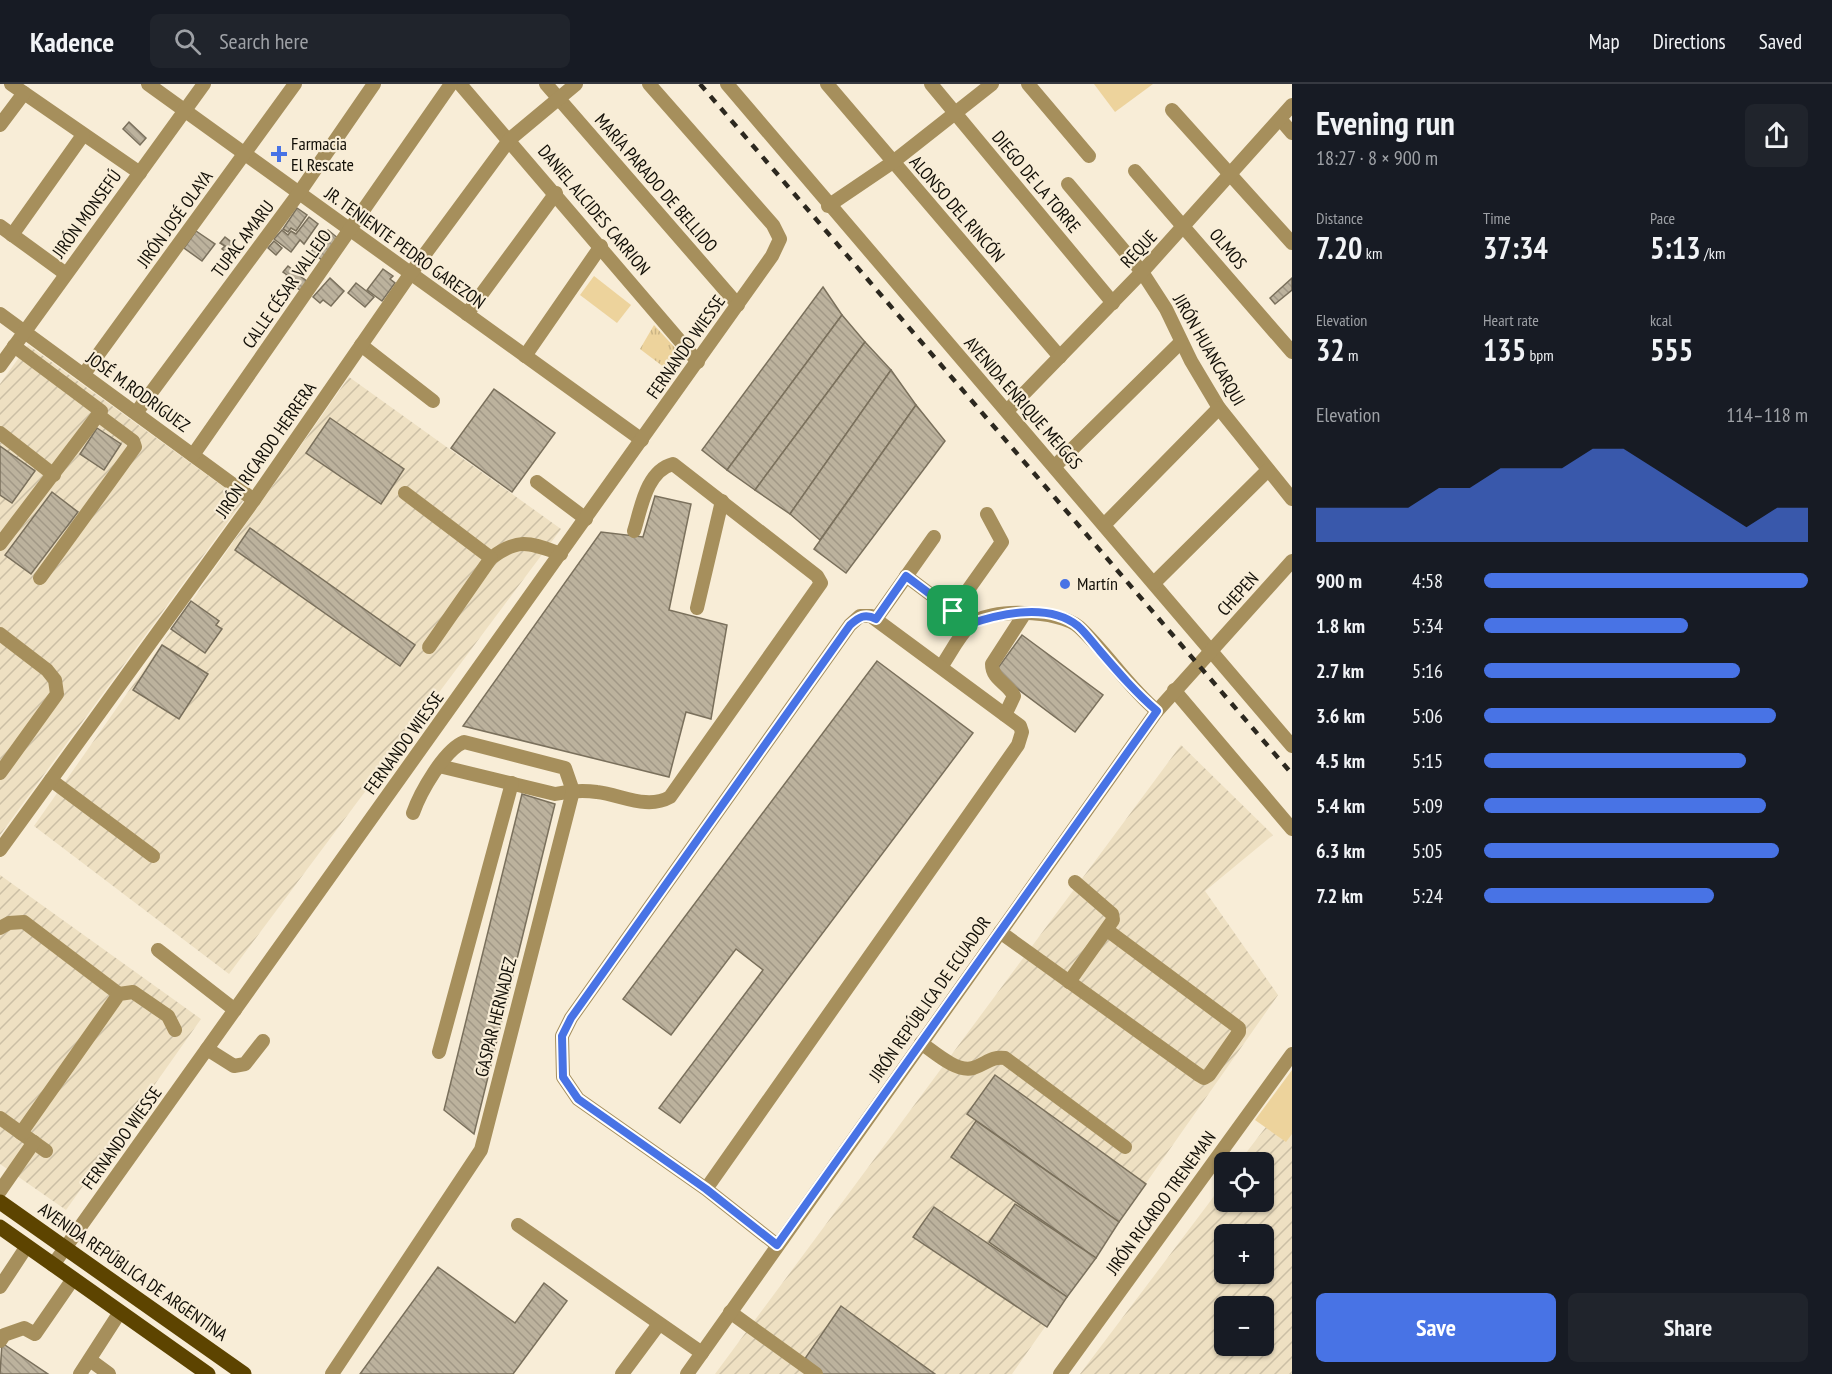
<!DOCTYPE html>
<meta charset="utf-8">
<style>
body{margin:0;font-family:"PT Sans Narrow",sans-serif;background:#20242c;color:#f1f3f6;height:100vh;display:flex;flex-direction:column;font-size:22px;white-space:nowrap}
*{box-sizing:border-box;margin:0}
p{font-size:20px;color:#9ea1a6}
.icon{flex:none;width:33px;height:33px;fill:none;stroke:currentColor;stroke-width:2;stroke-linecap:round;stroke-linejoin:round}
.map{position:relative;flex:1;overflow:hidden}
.details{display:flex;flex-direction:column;background:#171b24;width:540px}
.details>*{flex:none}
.fabs{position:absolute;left:1214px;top:1068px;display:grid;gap:12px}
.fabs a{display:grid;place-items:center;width:60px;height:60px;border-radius:9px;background:#171b24;box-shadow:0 2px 4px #0004;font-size:30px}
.pin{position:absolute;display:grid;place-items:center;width:51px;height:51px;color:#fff;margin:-26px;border-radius:12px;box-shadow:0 3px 9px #0006}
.round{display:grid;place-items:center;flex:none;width:63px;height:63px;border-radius:9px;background:#20242c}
.headline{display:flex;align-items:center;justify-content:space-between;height:102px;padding:0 24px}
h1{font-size:33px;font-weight:700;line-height:45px}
.stats{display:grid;grid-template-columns:repeat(3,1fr);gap:9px;height:102px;padding:6px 24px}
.stats div{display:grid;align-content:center}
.stats b{font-size:30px;font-weight:700}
.stats small{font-size:16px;font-weight:400}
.stats p{font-size:16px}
.chart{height:168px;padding:12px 24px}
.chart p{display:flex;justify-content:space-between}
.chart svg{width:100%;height:108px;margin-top:6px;fill:#4873e5;opacity:.7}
.cta{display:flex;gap:12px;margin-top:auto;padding:12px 24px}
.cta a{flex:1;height:69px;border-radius:9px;background:#4873e5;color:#fff;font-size:24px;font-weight:700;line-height:69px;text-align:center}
.cta a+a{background:#20242c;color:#f1f3f6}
ul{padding:0 24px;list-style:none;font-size:20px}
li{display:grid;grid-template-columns:96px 72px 1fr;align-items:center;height:45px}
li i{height:15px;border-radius:8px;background:#4873e5}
header{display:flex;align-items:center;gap:36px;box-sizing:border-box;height:84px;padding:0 30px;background:#171b24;border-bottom:2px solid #363941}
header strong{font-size:28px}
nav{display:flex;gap:33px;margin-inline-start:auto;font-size:21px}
.search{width:420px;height:54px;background:#20242c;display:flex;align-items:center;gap:15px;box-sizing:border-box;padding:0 21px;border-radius:9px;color:#9ea1a6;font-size:22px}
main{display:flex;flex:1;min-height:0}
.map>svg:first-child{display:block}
.industrial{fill:url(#industrial-furrows);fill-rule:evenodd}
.grass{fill:#edd39c}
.park{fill:url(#park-tufts)}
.building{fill:url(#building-back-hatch);stroke:#7a705c;stroke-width:1.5}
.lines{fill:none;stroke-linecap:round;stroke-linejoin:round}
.minor{stroke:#a68f5c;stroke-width:14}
.major{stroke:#5d4400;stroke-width:15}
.rail{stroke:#2c281f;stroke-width:4.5;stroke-dasharray:8 8;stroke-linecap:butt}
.route-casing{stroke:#fff;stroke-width:12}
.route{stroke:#4873e5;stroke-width:8}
.poi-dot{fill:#4873e5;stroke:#f8edd7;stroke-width:2}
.labels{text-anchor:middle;stroke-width:4.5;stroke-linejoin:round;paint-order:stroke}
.poi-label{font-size:18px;fill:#120f07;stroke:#f8edd7;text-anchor:start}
.street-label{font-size:18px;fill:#120f07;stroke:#f8edd7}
</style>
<header>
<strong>Kadence</strong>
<div class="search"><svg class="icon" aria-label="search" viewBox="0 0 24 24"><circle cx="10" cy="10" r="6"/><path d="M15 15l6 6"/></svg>Search here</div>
<nav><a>Map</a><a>Directions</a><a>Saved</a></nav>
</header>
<main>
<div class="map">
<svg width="1292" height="1290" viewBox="0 0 1292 1290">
<defs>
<pattern id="industrial-furrows" width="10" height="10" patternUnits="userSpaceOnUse" patternTransform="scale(1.5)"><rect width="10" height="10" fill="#eee0c2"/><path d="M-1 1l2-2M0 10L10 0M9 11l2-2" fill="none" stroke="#cbbfa5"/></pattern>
<pattern id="park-tufts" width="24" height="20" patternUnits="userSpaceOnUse" patternTransform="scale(1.5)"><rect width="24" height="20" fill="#edd39c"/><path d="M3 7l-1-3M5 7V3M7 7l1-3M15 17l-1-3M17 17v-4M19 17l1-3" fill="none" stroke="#cab485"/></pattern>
<pattern id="building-back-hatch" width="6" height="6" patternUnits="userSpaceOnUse" patternTransform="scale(1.5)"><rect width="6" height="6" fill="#bcb29d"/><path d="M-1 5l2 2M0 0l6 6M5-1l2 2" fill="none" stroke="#a19886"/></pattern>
</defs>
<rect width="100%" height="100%" fill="#f8edd7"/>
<g class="industrial">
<path d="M28,261L243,417L0,751V300Z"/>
<path d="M349,293L561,445L229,890L34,742Z"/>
<path d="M1181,661L1273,751L1205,807L1278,911L1012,1290H715Z"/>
<path d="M0,791L201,935L66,1126L0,1080Z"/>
<path d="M1292,1009V1290H1080L1224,1099V1118H1263V1078H1239ZM1224,1150H1263V1190H1224ZM1224,1222H1263V1262H1224Z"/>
</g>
<g class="grass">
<path d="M1094,0H1153L1115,28Z"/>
<path d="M594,192L631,221L617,239L580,211Z"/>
<path d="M1292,986V1050L1286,1058L1255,1036Z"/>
</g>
<path class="park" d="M654,241L678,267L665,284L640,265Z"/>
<g class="building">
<path d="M129,38L146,54L140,61L123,45Z"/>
<path d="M297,124L307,131L296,147L291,144L288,148L283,145Z"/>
<path d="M309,133L318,140L304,160L300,156L291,168L274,155L282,146L288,151L291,147L296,150Z"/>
<path d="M328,146L339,155L322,176L311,168Z"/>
<path d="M196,147L215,160L202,177L184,164Z"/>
<path d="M225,153L238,163L231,172L222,165L225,162L220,159Z"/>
<path d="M274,157L282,164L276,171L268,164Z"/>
<path d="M288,182L308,198L301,207L285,194L287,191L283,188Z"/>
<path d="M383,185L393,192L390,195L395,199L382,217L367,206Z"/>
<path d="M330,194L344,207L331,222L323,216L320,219L313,213Z"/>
<path d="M1292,194V206L1275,220L1270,214Z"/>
<path d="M356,199L374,213L365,223L348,209Z"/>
<path d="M823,203L842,231L727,386L702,366Z"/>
<path d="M842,231L865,258L755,406L727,386Z"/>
<path d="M865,258L891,286L790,430L755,406Z"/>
<path d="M891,286L916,321L820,456L790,430Z"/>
<path d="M494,305L555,349L512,408L451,364Z"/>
<path d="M916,321L945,357L846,489L814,465Z"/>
<path d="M330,334L404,385L381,420L306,369Z"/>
<path d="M97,344L121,360L104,386L80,370Z"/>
<path d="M0,362L35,387L12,419L0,411Z"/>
<path d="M52,408L78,428L31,490L5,471Z"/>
<path d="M655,412L691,420L669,526L727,541L711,635L686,628L669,693L463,642L601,448L643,453Z"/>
<path d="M250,444L415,561L400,582L235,466Z"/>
<path d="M191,517L219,537L216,541L222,545L205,569L171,545Z"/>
<path d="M1022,551L1103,611L1075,648L995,588Z"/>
<path d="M162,561L208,590L179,635L133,606Z"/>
<path d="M877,577L973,649L680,1039L659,1024L763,886L736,865L671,951L623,915Z"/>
<path d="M522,710L555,720L474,1050L444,1026Z"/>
<path d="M995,991L1146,1100L1119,1138L967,1030Z"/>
<path d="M976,1037L1119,1138L1096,1174L951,1073Z"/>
<path d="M1015,1120L1096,1174L1067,1213L989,1158Z"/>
<path d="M934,1123L1067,1213L1047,1243L913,1153Z"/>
<path d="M438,1183L515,1239L544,1199L567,1217L513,1290H360Z"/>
<path d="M841,1222L935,1290H823L804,1276Z"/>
<path d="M2,1259L48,1290H0Z"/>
</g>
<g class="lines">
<g class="minor">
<path d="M11,0L140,89"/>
<path d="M148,0L642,356"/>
<path d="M460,0L698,278"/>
<path d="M546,0L738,221"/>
<path d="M727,0L1292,662"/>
<path d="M827,0L1060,273"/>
<path d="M931,0L1113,219"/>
<path d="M1028,0L1089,72"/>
<path d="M1172,26L1292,159"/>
<path d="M1280,35L1292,49"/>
<path d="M0,41L24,9"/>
<path d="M1135,87L1292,268"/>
<path d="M1068,100L1142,188L1166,225L1191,277L1219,324L1292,415"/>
<path d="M828,122L893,78L992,0"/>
<path d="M0,142L66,190"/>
<path d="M12,151L83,51"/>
<path d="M0,230L254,416"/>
<path d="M467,230L556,109"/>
<path d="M361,261L433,317"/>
<path d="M525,272L601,162"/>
<path d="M0,282L204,0"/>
<path d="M84,290L295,0"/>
<path d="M1007,327L1142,188L1292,21"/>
<path d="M136,329L299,109L374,0"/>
<path d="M0,349L54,391"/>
<path d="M193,371L451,0"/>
<path d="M1055,382L1181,258"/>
<path d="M537,398L586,435"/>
<path d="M405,409L491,474C519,453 530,459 561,470"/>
<path d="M1104,441L1219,324"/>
<path d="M0,460L101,327L14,262"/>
<path d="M906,492L970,540"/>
<path d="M40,494L135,363L133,357L98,331"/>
<path d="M1154,499L1268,386"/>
<path d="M697,524L722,417"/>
<path d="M953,527L1002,458L987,430"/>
<path d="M876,535L934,453"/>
<path d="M0,550L47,586L55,596L57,610L0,689"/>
<path d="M429,563L491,474"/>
<path d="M941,583C950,570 958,553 970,541C988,523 1060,526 1079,543C1107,569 1128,603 1157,627"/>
<path d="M1174,606L1292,745"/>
<path d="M1005,631L1014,612C1008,599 992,596 992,580L1025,529"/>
<path d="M439,682L555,710C569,707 583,706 597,708C622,711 647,726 670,713L821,499L817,492L673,380C646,387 641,425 634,447"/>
<path d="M51,696L153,772"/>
<path d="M0,766L254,416L411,189L510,55L576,0"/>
<path d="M0,844L9,839L24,838L119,910"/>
<path d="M1000,848L1199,991L1204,994L1209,991L1239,948V944L1107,846"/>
<path d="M158,866L235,926"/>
<path d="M1069,898L1113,836L1112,830L1075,798"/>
<path d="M921,959C934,968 957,989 973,984C986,980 991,972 1005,974L1125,1063"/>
<path d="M207,965L234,982L245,980L263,957"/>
<path d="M439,968L512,699"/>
<path d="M0,1034L46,1067"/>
<path d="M21,1049L119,910L133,908L168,932L175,946"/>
<path d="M706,1105L1018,661L1022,648L1020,642L871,532H860L850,541L571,934L562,952L563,993L578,1015L706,1105L777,1161"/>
<path d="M0,1107L34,1058"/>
<path d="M518,1141L702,1269"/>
<path d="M53,1181L772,172L780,155L773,141L649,0"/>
<path d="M0,1203L27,1162"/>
<path d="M730,1228L816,1290"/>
<path d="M0,1257L4,1251L24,1244L35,1250L73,1195"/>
<path d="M90,1276L109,1290"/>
<path d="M80,1290L120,1228"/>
<path d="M332,1290L481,1066L573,707L565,684L464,658C444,666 420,709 413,729"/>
<path d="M622,1290L659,1240"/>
<path d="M687,1290L1157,627L1292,477"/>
<path d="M1060,1290L1292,970"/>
</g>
<g class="major">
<path d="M0,1118L244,1290"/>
<path d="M0,1143L208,1290"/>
</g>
<path class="rail" d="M700,0L1292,690"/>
</g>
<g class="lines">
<defs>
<path id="route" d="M906,492L970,540C1002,529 1049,519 1078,542C1086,549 1093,559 1100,567C1118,588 1136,609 1157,627L777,1161L706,1105L578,1015L563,993L562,952L571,934L850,541C859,533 865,529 876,535Z"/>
</defs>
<use href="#route" class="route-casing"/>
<use href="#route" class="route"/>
</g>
<g class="poi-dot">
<path d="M276 61h6v6h6v6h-6v6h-6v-6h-6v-6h6z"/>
<circle cx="1065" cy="500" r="6"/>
</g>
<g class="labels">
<g class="poi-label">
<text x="291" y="66">Farmacia<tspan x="291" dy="21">El Rescate</tspan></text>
<text x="1077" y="506">Martín</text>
</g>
<g class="street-label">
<text transform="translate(1036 98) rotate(50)" y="6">DIEGO DE LA TORRE</text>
<text transform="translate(656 99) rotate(49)" y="6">MARÍA PARADO DE BELLIDO</text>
<text transform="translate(957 125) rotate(49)" y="6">ALONSO DEL RINCÓN</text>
<text transform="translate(594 126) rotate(50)" y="6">DANIEL ALCIDES CARRION</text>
<text transform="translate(87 130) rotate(-54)" y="6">JIRÓN MONSEFÚ</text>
<text transform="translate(175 135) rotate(-54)" y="6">JIRÓN JOSÉ OLAYA</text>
<text transform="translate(243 155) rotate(-53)" y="6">TUPAC AMARU</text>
<text transform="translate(405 164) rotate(36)" y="6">JR. TENIENTE PEDRO GAREZON</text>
<text transform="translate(1139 165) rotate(-47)" y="6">REQUE</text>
<text transform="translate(1228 165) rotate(50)" y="6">OLMOS</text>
<text transform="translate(287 205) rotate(-55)" y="6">CALLE CÉSAR VALLEJO</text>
<text transform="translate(686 263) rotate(-55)" y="6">FERNANDO WIESSE</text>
<text transform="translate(1209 266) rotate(60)" y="6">JIRÓN HUANCARQUI</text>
<text transform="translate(138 308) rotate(36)" y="6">JOSÉ M.RODRIGUEZ</text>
<text transform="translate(1023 319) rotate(49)" y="6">AVENIDA ENRIQUE MEIGGS</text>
<text transform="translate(266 366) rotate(-55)" y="6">JIRÓN RICARDO HERRERA</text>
<text transform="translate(1238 510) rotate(-48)" y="6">CHEPEN</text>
<text transform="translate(404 659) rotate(-54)" y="6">FERNANDO WIESSE</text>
<text transform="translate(930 915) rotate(-55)" y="6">JIRÓN REPÚBLICA DE ECUADOR</text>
<text transform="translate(496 933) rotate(-76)" y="6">GASPAR HERNADEZ</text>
<text transform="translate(122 1054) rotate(-54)" y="6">FERNANDO WIESSE</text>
<text transform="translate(1161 1119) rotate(-54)" y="6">JIRÓN RICARDO TRENEMAN</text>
<text transform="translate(133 1188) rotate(35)" y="6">AVENIDA REPÚBLICA DE ARGENTINA</text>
</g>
</g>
</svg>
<div class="fabs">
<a><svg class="icon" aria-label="locate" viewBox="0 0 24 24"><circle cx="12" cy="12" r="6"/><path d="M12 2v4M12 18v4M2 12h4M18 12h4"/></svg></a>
<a>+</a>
<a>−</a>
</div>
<div class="pin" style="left:953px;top:527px;background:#1e9e55"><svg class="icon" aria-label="arrive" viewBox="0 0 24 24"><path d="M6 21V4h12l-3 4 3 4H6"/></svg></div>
</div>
<section class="details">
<div class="headline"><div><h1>Evening run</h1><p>18:27 · 8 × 900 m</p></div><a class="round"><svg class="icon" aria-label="share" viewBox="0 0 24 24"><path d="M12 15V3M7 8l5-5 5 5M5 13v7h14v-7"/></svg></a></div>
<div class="stats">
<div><p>Distance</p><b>7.20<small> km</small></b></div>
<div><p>Time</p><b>37:34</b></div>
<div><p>Pace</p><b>5:13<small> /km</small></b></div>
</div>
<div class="stats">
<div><p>Elevation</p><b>32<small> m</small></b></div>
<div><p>Heart rate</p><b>135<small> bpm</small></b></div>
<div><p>kcal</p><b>555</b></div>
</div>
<div class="chart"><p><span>Elevation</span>114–118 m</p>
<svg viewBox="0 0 160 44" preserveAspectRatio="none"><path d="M0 44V30L10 30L20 30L30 30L40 22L50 22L60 14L70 14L80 14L90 6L100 6L110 14L120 22L130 30L140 38L150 30L160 30V44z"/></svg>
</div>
<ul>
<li><b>900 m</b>4:58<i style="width:100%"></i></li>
<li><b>1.8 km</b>5:34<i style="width:63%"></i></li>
<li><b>2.7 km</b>5:16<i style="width:79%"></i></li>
<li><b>3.6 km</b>5:06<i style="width:90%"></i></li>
<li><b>4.5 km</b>5:15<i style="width:81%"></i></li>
<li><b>5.4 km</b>5:09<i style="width:87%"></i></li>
<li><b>6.3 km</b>5:05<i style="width:91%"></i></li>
<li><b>7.2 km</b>5:24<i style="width:71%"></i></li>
</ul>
<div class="cta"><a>Save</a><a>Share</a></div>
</section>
</main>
